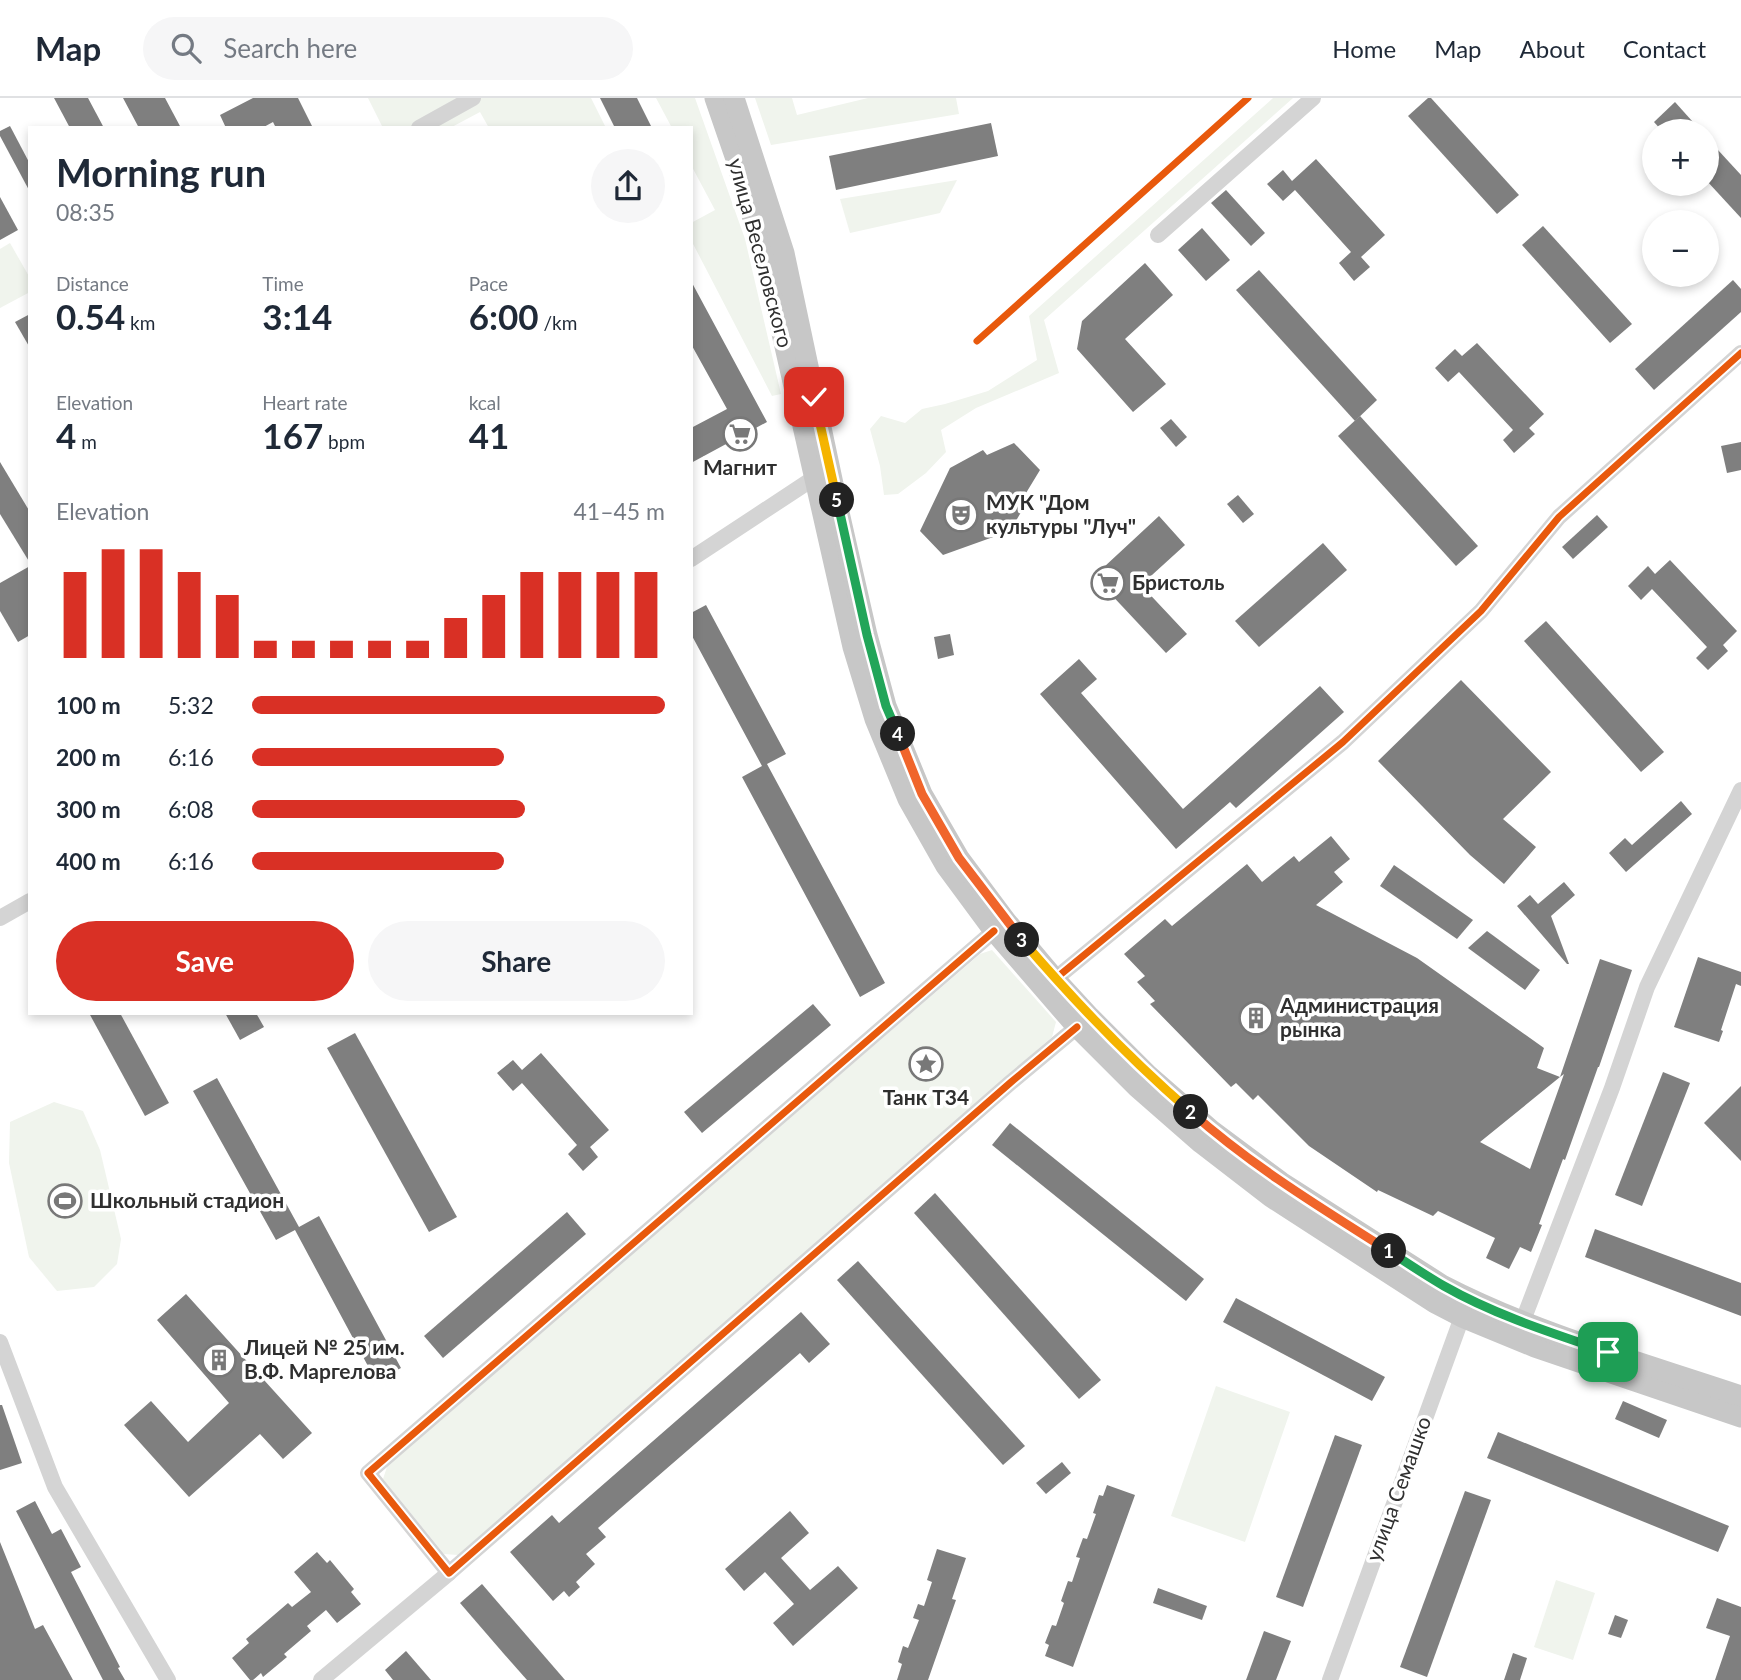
<!DOCTYPE html>
<meta charset="utf-8">
<style>
body{margin:0;font-family:Lato,sans-serif;background:#f6f6f7;color:#1f2937;height:100vh;display:flex;flex-direction:column;font-size:26px;white-space:nowrap}
*{box-sizing:border-box;margin:0}
p{font-size:23px;color:#747a83}
.icon{flex:none;width:38px;height:38px;fill:none;stroke:currentColor;stroke-width:2;stroke-linecap:round;stroke-linejoin:round}
.map{position:relative;flex:1;overflow:hidden}
.side{position:absolute;left:28px;top:28px;width:665px;height:889px;display:flex;flex-direction:column;background:#fff;border-radius:0px;box-shadow:0 4px 10px #0003}
.side>*{flex:none}
.tools{position:absolute;left:1642px;top:21px;display:grid;gap:14px}
.tools a{display:grid;place-items:center;width:77px;height:77px;border-radius:50%;background:#fff;box-shadow:0 4px 10px #0003;font-size:35px}
.pin{position:absolute;display:grid;place-items:center;width:60px;height:60px;color:#fff;margin:-30px;border-radius:14px;box-shadow:0 4px 10px #0006}
.km{position:absolute;width:35px;height:35px;margin:-18px;border-radius:50%;background:#222;color:#fff;font-size:19px;line-height:35px;text-align:center}
.round{display:grid;place-items:center;flex:none;width:74px;height:74px;border-radius:37px;background:#f6f6f7}
.head{display:flex;align-items:center;justify-content:space-between;height:119px;padding:0 28px}
h1{font-size:38px;font-weight:700;line-height:52px}
.figures{display:grid;grid-template-columns:repeat(3,1fr);gap:10px;height:119px;padding:7px 28px}
.figures div{display:grid;align-content:center}
.figures b{font-size:35px;font-weight:700}
.figures small{font-size:19px;font-weight:400}
.figures p{font-size:19px}
.chart{height:196px;padding:14px 28px}
.chart p{display:flex;justify-content:space-between}
.chart svg{width:100%;height:126px;margin-top:7px;stroke:#d93025;stroke-width:6}
.primary-button{display:flex;gap:14px;margin-top:auto;padding:14px 28px}
.primary-button a{flex:1;height:80px;border-radius:42px;background:#d93025;color:#fff;font-size:28px;font-weight:700;line-height:80px;text-align:center}
.primary-button a+a{background:#f6f6f7;color:#1f2937}
ul{padding:0 28px;list-style:none;font-size:23px}
li{display:grid;grid-template-columns:112px 84px 1fr;align-items:center;height:52px}
li i{height:18px;border-radius:9px;background:#d93025}
header{display:flex;align-items:center;gap:42px;box-sizing:border-box;height:98px;padding:0 35px;background:#fff;border-bottom:2px solid #e0e1e3}
header strong{font-size:33px}
nav{display:flex;gap:38px;margin-inline-start:auto;font-size:24px}
.search{width:490px;height:63px;background:#f6f6f7;display:flex;align-items:center;gap:18px;box-sizing:border-box;padding:0 24px;border-radius:38px;color:#747a83;font-size:26px}
.map>svg:first-child{display:block}
.green{fill:#f0f4ed}
.building{fill:#7f7f7f;fill-rule:evenodd}
.lines{fill:none;stroke-linecap:round;stroke-linejoin:round}
.minor{stroke:#d4d4d4;stroke-width:16}
.major{stroke:#c7c7c7;stroke-width:21}
.cycleway-casing{stroke:#fff;stroke-width:11}
.cycleway{stroke:#e8590c;stroke-width:7}
.split-1-casing{stroke:#fff;stroke-width:14}
.split-2-casing{stroke:#fff;stroke-width:14}
.split-3-casing{stroke:#fff;stroke-width:14}
.split-4-casing{stroke:#fff;stroke-width:14}
.split-5-casing{stroke:#fff;stroke-width:14}
.split-6-casing{stroke:#fff;stroke-width:14}
.split-1{stroke:#22a559;stroke-width:9}
.split-2{stroke:#f0652b;stroke-width:9}
.split-3{stroke:#f5b400;stroke-width:9}
.split-4{stroke:#f0652b;stroke-width:9}
.split-5{stroke:#22a559;stroke-width:9}
.split-6{stroke:#f5b400;stroke-width:9}
.labels{text-anchor:middle;stroke-width:7;stroke-linejoin:round;paint-order:stroke}
.street-label{font-size:21px;fill:#2f2f2f;stroke:#fff}
.poi-label{font-size:21px;font-weight:bold;fill:#2f2f2f;stroke:#fff;text-anchor:start}
</style>
<header>
<strong>Map</strong>
<div class="search"><svg class="icon" aria-label="search" viewBox="0 0 24 24"><circle cx="10" cy="10" r="6"/><path d="M15 15l6 6"/></svg>Search here</div>
<nav><a>Home</a><a>Map</a><a>About</a><a>Contact</a></nav>
</header>
<div class="map">
<svg width="1741" height="1582" viewBox="0 0 1741 1582">
<rect width="100%" height="100%" fill="#fff"/>
<g class="green">
<path d="M368,0H591L606,30H489L480,14L450,30H383Z"/>
<path d="M656,0H695L745,141L781,296L772,298L691,142V125L715,112L691,67V30H672Z"/>
<path d="M755,0H792L797,17L868,0H956L959,16L771,47Z"/>
<path d="M1273,0H1293L1044,222L1059,275L976,310L941,332L946,354L926,375L898,396L884,397L880,368L870,331L881,318L905,325L922,311L945,306L988,293L1037,262L1029,218Z"/>
<path d="M957,82L940,115L850,135L840,101Z"/>
<path d="M10,145L30,180V194L0,210V151Z"/>
<path d="M992,852L1056,924L1052,939L458,1457L444,1456L383,1381L388,1366L980,856Z"/>
<path d="M54,1004L83,1013L100,1052L121,1141L117,1166L94,1189L57,1193L29,1159L9,1065L10,1024Z"/>
<path d="M1216,1288L1290,1314L1245,1444L1171,1418Z"/>
<path d="M1556,1482L1595,1495L1573,1562L1534,1549Z"/>
</g>
<g class="building">
<path d="M54,0H88L104,30H70Z"/>
<path d="M123,0H165L181,30H139Z"/>
<path d="M253,0H298L313,30H276L273,24L262,30H226L220,17Z"/>
<path d="M600,0H637L652,30H615Z"/>
<path d="M1428,0H1431L1519,97L1497,116L1408,18Z"/>
<path d="M1675,4L1701,33H1662L1654,24Z"/>
<path d="M991,25L998,58L836,92L829,58Z"/>
<path d="M10,28L30,66V94L0,38V33Z"/>
<path d="M1706,39L1741,77V120L1706,82Z"/>
<path d="M1316,61L1385,137L1361,159L1370,169L1354,183L1339,165L1351,154L1295,92L1283,103L1267,86L1283,72L1292,83Z"/>
<path d="M1226,92L1265,135L1251,148L1211,105Z"/>
<path d="M0,99L18,132L0,142Z"/>
<path d="M1543,128L1632,226L1610,245L1522,147Z"/>
<path d="M1202,130L1230,162L1206,183L1178,152Z"/>
<path d="M1145,165L1173,197L1125,241L1166,286L1133,314L1077,251L1082,223Z"/>
<path d="M1259,172L1377,302L1355,323L1236,192Z"/>
<path d="M1733,182L1741,191V214L1654,292L1635,271Z"/>
<path d="M691,183L767,324L691,365V330L727,311L691,246Z"/>
<path d="M30,216V250L15,224Z"/>
<path d="M1477,245L1544,316L1529,330L1535,336L1514,355L1503,342L1513,332L1459,274L1448,284L1435,270L1455,251L1462,258Z"/>
<path d="M1360,318L1478,448L1456,468L1338,338Z"/>
<path d="M1171,321L1187,339L1176,349L1160,330Z"/>
<path d="M1741,344V372L1727,375L1721,348Z"/>
<path d="M1014,345L1040,372L1023,400L1027,404L1010,433L943,457L920,433L950,370L983,352L987,357Z"/>
<path d="M0,364L30,414V465L0,416Z"/>
<path d="M1238,397L1254,416L1243,425L1227,406Z"/>
<path d="M1597,417L1608,429L1573,461L1562,449Z"/>
<path d="M1159,418L1185,447L1141,487L1187,536L1166,555L1106,491L1104,469Z"/>
<path d="M1323,445L1347,472L1259,549L1235,523Z"/>
<path d="M1670,462L1737,533L1723,547L1728,553L1708,572L1696,560L1707,549L1652,491L1641,502L1628,488L1648,468L1655,476Z"/>
<path d="M30,468V537L18,544L0,513V485Z"/>
<path d="M706,507L786,656L767,666L885,885L860,899L742,679L762,668L691,536V515Z"/>
<path d="M1546,523L1664,654L1641,674L1524,543Z"/>
<path d="M950,536L954,557L938,561L934,539Z"/>
<path d="M1079,561L1097,581L1081,595L1183,711L1320,588L1344,614L1236,710L1230,704L1176,751L1040,596Z"/>
<path d="M1461,582L1551,674L1503,721L1536,749L1504,786L1470,757L1378,663Z"/>
<path d="M1681,703L1692,716L1626,774L1609,755L1625,740L1632,747Z"/>
<path d="M1331,738L1350,761L1334,774L1343,784L1316,807L1417,860L1544,950L1537,970L1560,979L1600,861L1632,872L1599,969H1598L1565,1062L1563,1061L1539,1126L1542,1127L1531,1154L1520,1149L1509,1171L1486,1160L1495,1140L1438,1113L1433,1118L1378,1092L1377,1094L1309,1048L1258,997L1253,1002L1236,985L1231,989L1150,906L1155,903L1137,884L1145,878L1124,856L1165,821L1172,828L1247,766L1262,784L1294,758L1299,764ZM1564,976L1530,1071L1480,1044L1560,979Z"/>
<path d="M1394,767L1473,822L1457,841L1380,788Z"/>
<path d="M1564,784L1575,797L1551,818L1569,866H1567L1517,808L1530,797L1538,806Z"/>
<path d="M1487,833L1540,872L1525,892L1468,850Z"/>
<path d="M1698,859L1741,874V888L1736,886L1721,932L1723,933L1719,944L1674,929Z"/>
<path d="M813,906L831,927L702,1035L684,1014Z"/>
<path d="M89,915H120L169,1005L145,1018Z"/>
<path d="M225,915H256L264,929L240,942Z"/>
<path d="M355,935L457,1119L429,1134L327,950Z"/>
<path d="M541,955L609,1032L590,1049L598,1059L583,1073L568,1056L577,1047L522,985L513,993L497,975L513,962L522,972Z"/>
<path d="M1663,974L1690,985L1642,1108L1615,1097Z"/>
<path d="M217,980L299,1129L319,1118L401,1270L376,1283L295,1132L276,1142L193,993Z"/>
<path d="M1741,988V1063L1704,1025Z"/>
<path d="M1010,1025L1204,1181L1186,1203L992,1047Z"/>
<path d="M935,1095L1101,1282L1079,1301L914,1115Z"/>
<path d="M567,1114L586,1136L443,1260L424,1238Z"/>
<path d="M1595,1131L1741,1185V1218L1585,1159Z"/>
<path d="M858,1163L1025,1348L1003,1367L837,1182Z"/>
<path d="M186,1196L312,1335L283,1361L260,1336L189,1399L124,1327L151,1303L188,1344L229,1305L157,1222Z"/>
<path d="M1236,1200L1385,1279L1372,1303L1223,1224Z"/>
<path d="M801,1214L830,1246L809,1265L800,1255L598,1430L606,1439L586,1456L595,1466L576,1484L580,1489L569,1499L564,1493L553,1503L510,1454L552,1417L559,1425Z"/>
<path d="M1623,1303L1667,1322L1659,1340L1615,1321Z"/>
<path d="M0,1307H2L22,1365L0,1372Z"/>
<path d="M1498,1334L1729,1428L1718,1454L1487,1360Z"/>
<path d="M1335,1337L1362,1347L1303,1509L1276,1499Z"/>
<path d="M1062,1364L1071,1375L1046,1396L1036,1385Z"/>
<path d="M1107,1387L1135,1397L1073,1569L1045,1558L1049,1547L1045,1545L1052,1527L1056,1528L1064,1505L1061,1503L1068,1483L1072,1484L1080,1460L1076,1459L1083,1440L1087,1441L1096,1416L1093,1415L1099,1397L1103,1398Z"/>
<path d="M1465,1393L1491,1402L1427,1579L1400,1569Z"/>
<path d="M35,1403L52,1436L61,1431L81,1469L71,1474L120,1569L118,1570L125,1582H103L16,1413Z"/>
<path d="M790,1413L809,1435L781,1460L810,1492L838,1468L858,1490L793,1548L773,1525L794,1506L765,1474L744,1493L725,1471Z"/>
<path d="M0,1444L35,1531L43,1527L73,1582H0Z"/>
<path d="M937,1451L966,1460L952,1501L956,1502L928,1582H897L902,1566L898,1564L903,1548L908,1550L919,1522L913,1520L918,1506L924,1508L932,1484L927,1482Z"/>
<path d="M317,1454L327,1465L330,1462L354,1491L351,1494L361,1506L337,1525L326,1512L307,1528L311,1533L284,1556L287,1559L263,1579L261,1575L253,1582H250L232,1560L249,1545L246,1541L288,1505L292,1509L311,1494L294,1474Z"/>
<path d="M482,1486L565,1582H527L504,1556L460,1505Z"/>
<path d="M1158,1490L1207,1508L1202,1522L1153,1505Z"/>
<path d="M1717,1500L1741,1509V1582H1715L1730,1538L1706,1530Z"/>
<path d="M1615,1517L1628,1522L1621,1540L1608,1536Z"/>
<path d="M1264,1533L1291,1543L1276,1582H1246Z"/>
<path d="M406,1553L431,1582H393L385,1572Z"/>
<path d="M1513,1555L1527,1560L1520,1582H1504Z"/>
</g>
<g class="lines">
<g class="minor">
<path d="M419,30L473,0"/>
<path d="M1158,137L1313,0"/>
<path d="M691,461L814,380"/>
<path d="M0,820L30,803"/>
<path d="M994,833L368,1375L449,1475L1010,985L1077,929"/>
<path d="M1055,881L1343,644L1481,513L1559,419L1741,255"/>
<path d="M1522,1225L1612,990L1647,889L1741,692"/>
<path d="M0,1244L55,1389L168,1582"/>
<path d="M321,1582L449,1475"/>
<path d="M1330,1582L1462,1219"/>
</g>
<g class="major">
<path d="M715,0L735,58L767,169L853,549L875,621L908,701L946,768L994,833L1077,929L1137,989L1201,1045L1271,1099L1435,1205L1462,1219L1535,1249L1741,1319"/>
<path d="M734,0L784,155L840,419L867,537L886,608L922,696L959,760L1006,823L1055,881L1090,919L1148,977L1211,1032L1281,1084L1442,1187C1537,1236 1640,1264 1741,1298"/>
</g>
<defs>
<g id="cycleway">
<path d="M977,243L1248,0"/>
<path d="M994,833L368,1375L449,1475L1010,985L1077,929"/>
<path d="M1055,881L1343,644L1481,513L1559,419L1741,255"/>
</g>
</defs>
<use href="#cycleway" class="cycleway-casing"/>
<use href="#cycleway" class="cycleway"/>
</g>
<g class="lines">
<defs>
<path id="split-1" d="M1389,1153C1407,1165 1425,1177 1444,1188C1495,1217 1552,1235 1608,1254"/>
<path id="split-2" d="M1191,1014C1252,1068 1321,1110 1389,1153"/>
<path id="split-3" d="M1022,842C1075,904 1130,961 1191,1014"/>
<path id="split-4" d="M898,636L922,696L959,760L1022,842"/>
<path id="split-5" d="M837,402L867,537L886,608L898,636"/>
<path id="split-6" d="M814,299L837,402"/>
</defs>
<use href="#split-1" class="split-1-casing"/>
<use href="#split-2" class="split-2-casing"/>
<use href="#split-3" class="split-3-casing"/>
<use href="#split-4" class="split-4-casing"/>
<use href="#split-5" class="split-5-casing"/>
<use href="#split-6" class="split-6-casing"/>
<use href="#split-1" class="split-1"/>
<use href="#split-2" class="split-2"/>
<use href="#split-3" class="split-3"/>
<use href="#split-4" class="split-4"/>
<use href="#split-5" class="split-5"/>
<use href="#split-6" class="split-6"/>
</g>
<defs>
<symbol id="supermarket-ring" viewBox="-11 -11 22 22"><circle r="9.5" fill="#fff" stroke="#787878" stroke-width="1.5"/><path d="M-6-5.5h2.5l.6 2H6L4.5 2H-2.5L-4.4-4H-6ZM-1.5 3.2a1.3 1.3 0 1 0 .1 0ZM3 3.2a1.3 1.3 0 1 0 .1 0Z" fill="#787878"/></symbol>
<symbol id="theatre-ring" viewBox="-11 -11 22 22"><circle r="9.5" fill="#fff" stroke="#787878" stroke-width="1.5"/><path d="M-5-5.5Q0-4 5-5.5V0Q5 5 0 6Q-5 5-5 0ZM-3.3-2.5H-1v1.5H-3.3ZM1-2.5H3.3v1.5H1ZM-2.8 1Q0 5.5 2.8 1Z" fill="#787878"/></symbol>
<symbol id="building-ring" viewBox="-11 -11 22 22"><circle r="9.5" fill="#fff" stroke="#787878" stroke-width="1.5"/><path d="M-4-6H4V6H1V3H-1V6H-4ZM-2.5-4.3h1.7v1.8h-1.7ZM.8-4.3h1.7v1.8H.8ZM-2.5-1h1.7V.8h-1.7ZM.8-1h1.7V.8H.8Z" fill="#787878"/></symbol>
<symbol id="sight-ring" viewBox="-11 -11 22 22"><circle r="9.5" fill="#fff" stroke="#787878" stroke-width="1.5"/><path d="M0-6L1.8-2.2L6-1.7L2.9 1.2L3.7 5.4L0 3.3L-3.7 5.4L-2.9 1.2L-6-1.7L-1.8-2.2Z" fill="#787878"/></symbol>
<symbol id="stadium-ring" viewBox="-11 -11 22 22"><circle r="9.5" fill="#fff" stroke="#787878" stroke-width="1.5"/><path d="M0-5a6.5 5 0 1 0 0 10a6.5 5 0 1 0 0-10ZM-3.5-1.8h7v3.6h-7Z" fill="#787878"/></symbol>
</defs>
<g fill-rule="evenodd">
<use href="#supermarket-ring" x="721" y="317" width="38" height="38"/>
<use href="#theatre-ring" x="942" y="398" width="38" height="38"/>
<use href="#supermarket-ring" x="1089" y="466" width="38" height="38"/>
<use href="#building-ring" x="1237" y="901" width="38" height="38"/>
<use href="#sight-ring" x="907" y="947" width="38" height="38"/>
<use href="#stadium-ring" x="46" y="1084" width="38" height="38"/>
<use href="#building-ring" x="200" y="1243" width="38" height="38"/>
</g>
<g class="labels">
<g class="street-label">
<text transform="translate(760 155) rotate(75)" y="7">улица Веселовского</text>
<text transform="translate(1399 1391) rotate(-70)" y="7">улица Семашко</text>
</g>
<g class="poi-label">
<text x="740" y="377" text-anchor="middle">Магнит</text>
<text x="986" y="412">МУК "Дом<tspan x="986" dy="24">культуры "Луч"</tspan></text>
<text x="1132" y="492">Бристоль</text>
<text x="1280" y="915">Администрация<tspan x="1280" dy="24">рынка</tspan></text>
<text x="926" y="1007" text-anchor="middle">Танк T34</text>
<text x="90" y="1110">Школьный стадион</text>
<text x="244" y="1257">Лицей № 25 им.<tspan x="244" dy="24">В.Ф. Маргелова</tspan></text>
</g>
</g>
</svg>
<div class="tools">
<a>+</a>
<a>−</a>
</div>
<div class="pin" style="left:1608px;top:1254px;background:#1e9e55"><svg class="icon" aria-label="arrive" viewBox="0 0 24 24"><path d="M6 21V4h12l-3 4 3 4H6"/></svg></div>
<div class="pin" style="left:814px;top:299px;background:#d93025"><svg class="icon" aria-label="check" viewBox="0 0 24 24"><path d="M5 12l5 5 9-10"/></svg></div>
<b class="km" style="left:1389px;top:1153px">1</b>
<b class="km" style="left:1191px;top:1014px">2</b>
<b class="km" style="left:1022px;top:842px">3</b>
<b class="km" style="left:898px;top:636px">4</b>
<b class="km" style="left:837px;top:402px">5</b>
<section class="side">
<div class="head"><div><h1>Morning run</h1><p>08:35</p></div><a class="round"><svg class="icon" aria-label="share" viewBox="0 0 24 24"><path d="M12 15V3M7 8l5-5 5 5M5 13v7h14v-7"/></svg></a></div>
<div class="figures">
<div><p>Distance</p><b>0.54<small> km</small></b></div>
<div><p>Time</p><b>3:14</b></div>
<div><p>Pace</p><b>6:00<small> /km</small></b></div>
</div>
<div class="figures">
<div><p>Elevation</p><b>4<small> m</small></b></div>
<div><p>Heart rate</p><b>167<small> bpm</small></b></div>
<div><p>kcal</p><b>41</b></div>
</div>
<div class="chart"><p><span>Elevation</span>41–45 m</p>
<svg viewBox="0 0 160 44" preserveAspectRatio="none"><path d="M5 44V14M15 44V6M25 44V6M35 44V14M45 44V22M55 44V38M65 44V38M75 44V38M85 44V38M95 44V38M105 44V30M115 44V22M125 44V14M135 44V14M145 44V14M155 44V14"/></svg>
</div>
<ul>
<li><b>100 m</b>5:32<i style="width:100%"></i></li>
<li><b>200 m</b>6:16<i style="width:61%"></i></li>
<li><b>300 m</b>6:08<i style="width:66%"></i></li>
<li><b>400 m</b>6:16<i style="width:61%"></i></li>
</ul>
<div class="primary-button"><a>Save</a><a>Share</a></div>
</section>
</div>
